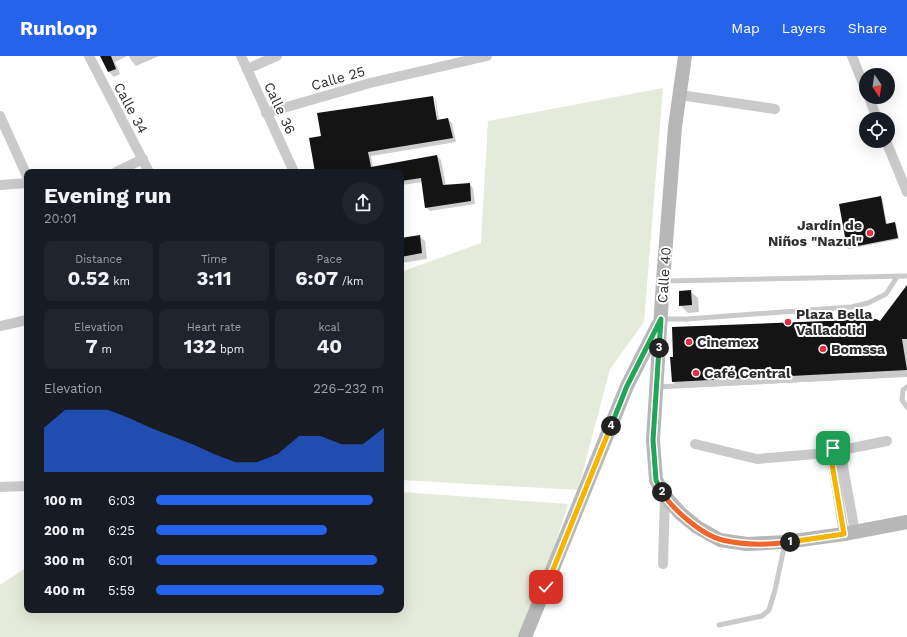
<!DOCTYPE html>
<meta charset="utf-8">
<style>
body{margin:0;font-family:"Work Sans",sans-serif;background:#20242c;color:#f1f3f6;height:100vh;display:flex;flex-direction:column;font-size:15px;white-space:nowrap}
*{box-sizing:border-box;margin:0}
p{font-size:13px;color:#9ea1a6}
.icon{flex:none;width:22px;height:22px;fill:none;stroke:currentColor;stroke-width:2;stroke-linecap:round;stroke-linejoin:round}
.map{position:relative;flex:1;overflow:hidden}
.drawer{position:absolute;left:24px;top:113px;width:380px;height:444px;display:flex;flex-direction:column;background:#171b24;border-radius:8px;box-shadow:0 4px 16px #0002}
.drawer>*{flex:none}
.needle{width:26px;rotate:168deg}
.tools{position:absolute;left:859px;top:12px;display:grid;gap:8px}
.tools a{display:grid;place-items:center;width:36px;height:36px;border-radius:50%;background:#171b24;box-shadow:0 4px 16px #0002;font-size:20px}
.pin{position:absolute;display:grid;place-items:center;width:34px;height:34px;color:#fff;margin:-17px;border-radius:8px;box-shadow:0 2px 6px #0006}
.km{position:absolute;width:20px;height:20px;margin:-10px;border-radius:50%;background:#222;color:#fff;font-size:11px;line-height:20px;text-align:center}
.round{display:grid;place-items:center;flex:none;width:42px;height:42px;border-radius:21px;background:#20242c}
.summary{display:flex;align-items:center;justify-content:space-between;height:68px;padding:0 20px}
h1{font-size:22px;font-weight:700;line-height:30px}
.figures{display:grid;grid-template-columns:repeat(3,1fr);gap:6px;height:68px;padding:4px 20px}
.figures div{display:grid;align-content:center;border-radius:8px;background:#20242c;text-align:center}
.figures b{font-size:20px;font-weight:700}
.figures small{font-size:11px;font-weight:400}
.figures p{font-size:11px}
.chart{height:112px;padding:8px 20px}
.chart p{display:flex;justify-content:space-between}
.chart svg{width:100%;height:72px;margin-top:4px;fill:#2563eb;opacity:.7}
ul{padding:0 20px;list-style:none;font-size:13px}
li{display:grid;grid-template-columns:64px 48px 1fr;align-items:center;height:30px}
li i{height:10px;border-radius:5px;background:#2563eb}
header{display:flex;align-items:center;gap:24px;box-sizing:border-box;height:56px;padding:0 20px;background:#2563eb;color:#fff}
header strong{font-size:19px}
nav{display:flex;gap:22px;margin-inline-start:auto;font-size:14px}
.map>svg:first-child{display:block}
.green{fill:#e4ebda}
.shadow{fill:#0003;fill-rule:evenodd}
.building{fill:#141414}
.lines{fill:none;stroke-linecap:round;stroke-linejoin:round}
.lane{stroke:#cacaca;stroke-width:5}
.street{stroke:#cacaca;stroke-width:10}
.secondary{stroke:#b7b7b7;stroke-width:14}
.split-1-casing{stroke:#fff;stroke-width:8}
.split-2-casing{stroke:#fff;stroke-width:8}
.split-3-casing{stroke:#fff;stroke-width:8}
.split-4-casing{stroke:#fff;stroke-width:8}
.split-5-casing{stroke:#fff;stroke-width:8}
.split-1{stroke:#f5b400;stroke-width:5}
.split-2{stroke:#f0652b;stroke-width:5}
.split-3{stroke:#22a559;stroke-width:5}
.split-4{stroke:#22a559;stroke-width:5}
.split-5{stroke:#f5b400;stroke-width:5}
.poi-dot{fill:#e52e40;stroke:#fff;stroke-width:1.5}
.labels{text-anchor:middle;stroke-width:4;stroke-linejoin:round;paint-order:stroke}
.street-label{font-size:14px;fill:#2d2d2d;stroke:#fff}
.poi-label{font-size:14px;font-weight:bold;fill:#2d2d2d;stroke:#fff;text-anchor:start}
</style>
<header>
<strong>Runloop</strong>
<nav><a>Map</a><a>Layers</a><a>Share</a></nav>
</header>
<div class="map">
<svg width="907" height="581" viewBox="0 0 907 581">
<rect width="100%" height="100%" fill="#fff"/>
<g class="green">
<path d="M663,32L644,266L610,313L578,434L401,424V218L404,215L481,187L488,65Z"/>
<path d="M401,436L568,448L541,533L520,581H0V529L27,511V554H401Z"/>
</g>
<g class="shadow">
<path d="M101,0H127L115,6L120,18L114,21L108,15Z"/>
<path d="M129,0H159L136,10L131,4Z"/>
<path d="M433,41L436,44L439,64L448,63L452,67L456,86L371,100L373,112L437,100L441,104L446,130L469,128L473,132L475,148L430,155L426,151L423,126L401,129V116H314L313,113L316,112L322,81ZM433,43H435L438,69H436Z"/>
<path d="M880,141L882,142L887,168L894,167L896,168L899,183L849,193L848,192Z"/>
<path d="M419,180L425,185L427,203L401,207V183Z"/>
<path d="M907,232V321L679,332L672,325L881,266Z"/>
<path d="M690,235L698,242L699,256L688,257L680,249Z"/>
</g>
<g class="building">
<path d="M100,0H111L116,13L108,16Z"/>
<path d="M433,40L437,64L448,62L453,82L368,96L371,111L437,99L443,129L470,127L471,145L425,152L421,122L401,125V116H315L309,82L321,80L317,57Z"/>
<path d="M881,140L886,168L895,166L898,182L847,192L839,148Z"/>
<path d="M420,179L422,197L401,201V182Z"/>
<path d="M907,229V283H902L907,314L672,326L670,301H673L672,271L876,263L880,265Z"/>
<path d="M691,234L692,249L679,250V235Z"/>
</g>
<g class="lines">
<g class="lane">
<path d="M664,225L907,220"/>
<path d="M663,263H687L851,251L868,247L886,238L897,221"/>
<path d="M657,331L907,318"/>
<path d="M907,331L903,334L902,344L907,351"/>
<path d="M719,569L762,560L769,554L775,534L785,487"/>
</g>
<g class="street">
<path d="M89,0L149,116"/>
<path d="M241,0L294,116"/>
<path d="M852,0L866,35"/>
<path d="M247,13L277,0"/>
<path d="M680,39L775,53"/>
<path d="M869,41L877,63"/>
<path d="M266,57L370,27L487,0"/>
<path d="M0,60L27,120"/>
<path d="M886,85L907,136"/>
<path d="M116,116L143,103"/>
<path d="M0,129L27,127"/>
<path d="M0,270L27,264"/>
<path d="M695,388L757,403L828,397"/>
<circle cx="836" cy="400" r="8"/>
<path d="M842,394L887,385"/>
<path d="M842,405L855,476"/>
<path d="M833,408L844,478"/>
<path d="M0,431L27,430"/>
<path d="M663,508L665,440"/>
</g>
<g class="secondary">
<path d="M685,0L675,71L663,225L653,384L656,424L665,440L680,457L697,471L720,484L747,488L786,486L844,478L907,466"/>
<path d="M525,581L627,330L658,269"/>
</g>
</g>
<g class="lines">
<defs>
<path id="split-1" d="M790,486L844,478L832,408C826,403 826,396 833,392"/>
<path id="split-2" d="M662,436C672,453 702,479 722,484C743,489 768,489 790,486"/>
<path id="split-3" d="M659,292L653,384L656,424L662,436"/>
<path id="split-4" d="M611,370L627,330L661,263L659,292"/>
<path id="split-5" d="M546,531L611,370"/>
</defs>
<use href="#split-1" class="split-1-casing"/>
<use href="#split-2" class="split-2-casing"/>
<use href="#split-3" class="split-3-casing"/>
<use href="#split-4" class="split-4-casing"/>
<use href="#split-5" class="split-5-casing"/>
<use href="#split-1" class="split-1"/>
<use href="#split-2" class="split-2"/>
<use href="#split-3" class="split-3"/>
<use href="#split-4" class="split-4"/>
<use href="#split-5" class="split-5"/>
</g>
<g class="poi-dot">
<circle cx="870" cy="177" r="4"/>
<circle cx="788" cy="266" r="4"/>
<circle cx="689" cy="286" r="4"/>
<circle cx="823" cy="293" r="4"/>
<circle cx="696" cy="317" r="4"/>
</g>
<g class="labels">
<g class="street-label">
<text transform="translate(338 22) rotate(-16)" y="5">Calle 25</text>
<text transform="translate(131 52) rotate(62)" y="5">Calle 34</text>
<text transform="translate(280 52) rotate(65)" y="5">Calle 36</text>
<text transform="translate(664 219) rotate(-86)" y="5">Calle 40</text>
</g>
<g class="poi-label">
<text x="862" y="174" text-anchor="end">Jardín de<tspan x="862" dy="16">Niños "Nazul"</tspan></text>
<text x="796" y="263">Plaza Bella<tspan x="796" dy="16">Valladolid</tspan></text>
<text x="697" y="291">Cinemex</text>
<text x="831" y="298">Bomssa</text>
<text x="704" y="322">Café Central</text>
</g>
</g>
</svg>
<div class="tools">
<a><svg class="needle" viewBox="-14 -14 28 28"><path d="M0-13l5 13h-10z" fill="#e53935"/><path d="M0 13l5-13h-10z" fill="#9ea1a6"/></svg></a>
<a><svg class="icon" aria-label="locate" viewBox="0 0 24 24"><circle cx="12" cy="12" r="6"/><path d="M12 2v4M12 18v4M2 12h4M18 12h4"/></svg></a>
</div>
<div class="pin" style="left:833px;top:392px;background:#1e9e55"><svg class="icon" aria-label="arrive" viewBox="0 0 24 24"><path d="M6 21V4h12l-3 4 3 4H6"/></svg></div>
<div class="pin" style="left:546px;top:531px;background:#d93025"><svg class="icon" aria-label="check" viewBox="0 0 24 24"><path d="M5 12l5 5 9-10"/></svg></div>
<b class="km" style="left:790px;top:486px">1</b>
<b class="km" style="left:662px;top:436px">2</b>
<b class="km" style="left:659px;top:292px">3</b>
<b class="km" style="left:611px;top:370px">4</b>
<section class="drawer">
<div class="summary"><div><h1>Evening run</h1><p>20:01</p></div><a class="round"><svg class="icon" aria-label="share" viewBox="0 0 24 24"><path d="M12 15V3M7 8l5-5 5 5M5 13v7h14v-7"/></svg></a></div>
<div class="figures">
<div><p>Distance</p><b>0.52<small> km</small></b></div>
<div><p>Time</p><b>3:11</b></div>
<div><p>Pace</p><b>6:07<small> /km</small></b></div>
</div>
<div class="figures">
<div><p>Elevation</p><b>7<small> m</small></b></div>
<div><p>Heart rate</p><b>132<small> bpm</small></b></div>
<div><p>kcal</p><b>40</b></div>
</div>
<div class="chart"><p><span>Elevation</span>226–232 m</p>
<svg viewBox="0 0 160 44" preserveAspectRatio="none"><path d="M0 44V17L10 6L20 6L30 6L40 11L50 17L60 22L70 27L80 33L90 38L100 38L110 33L120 22L130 22L140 27L150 27L160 17V44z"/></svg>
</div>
<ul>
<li><b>100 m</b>6:03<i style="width:95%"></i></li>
<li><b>200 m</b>6:25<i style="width:75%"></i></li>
<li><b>300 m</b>6:01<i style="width:97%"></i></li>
<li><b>400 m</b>5:59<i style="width:100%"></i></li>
</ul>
</section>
</div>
